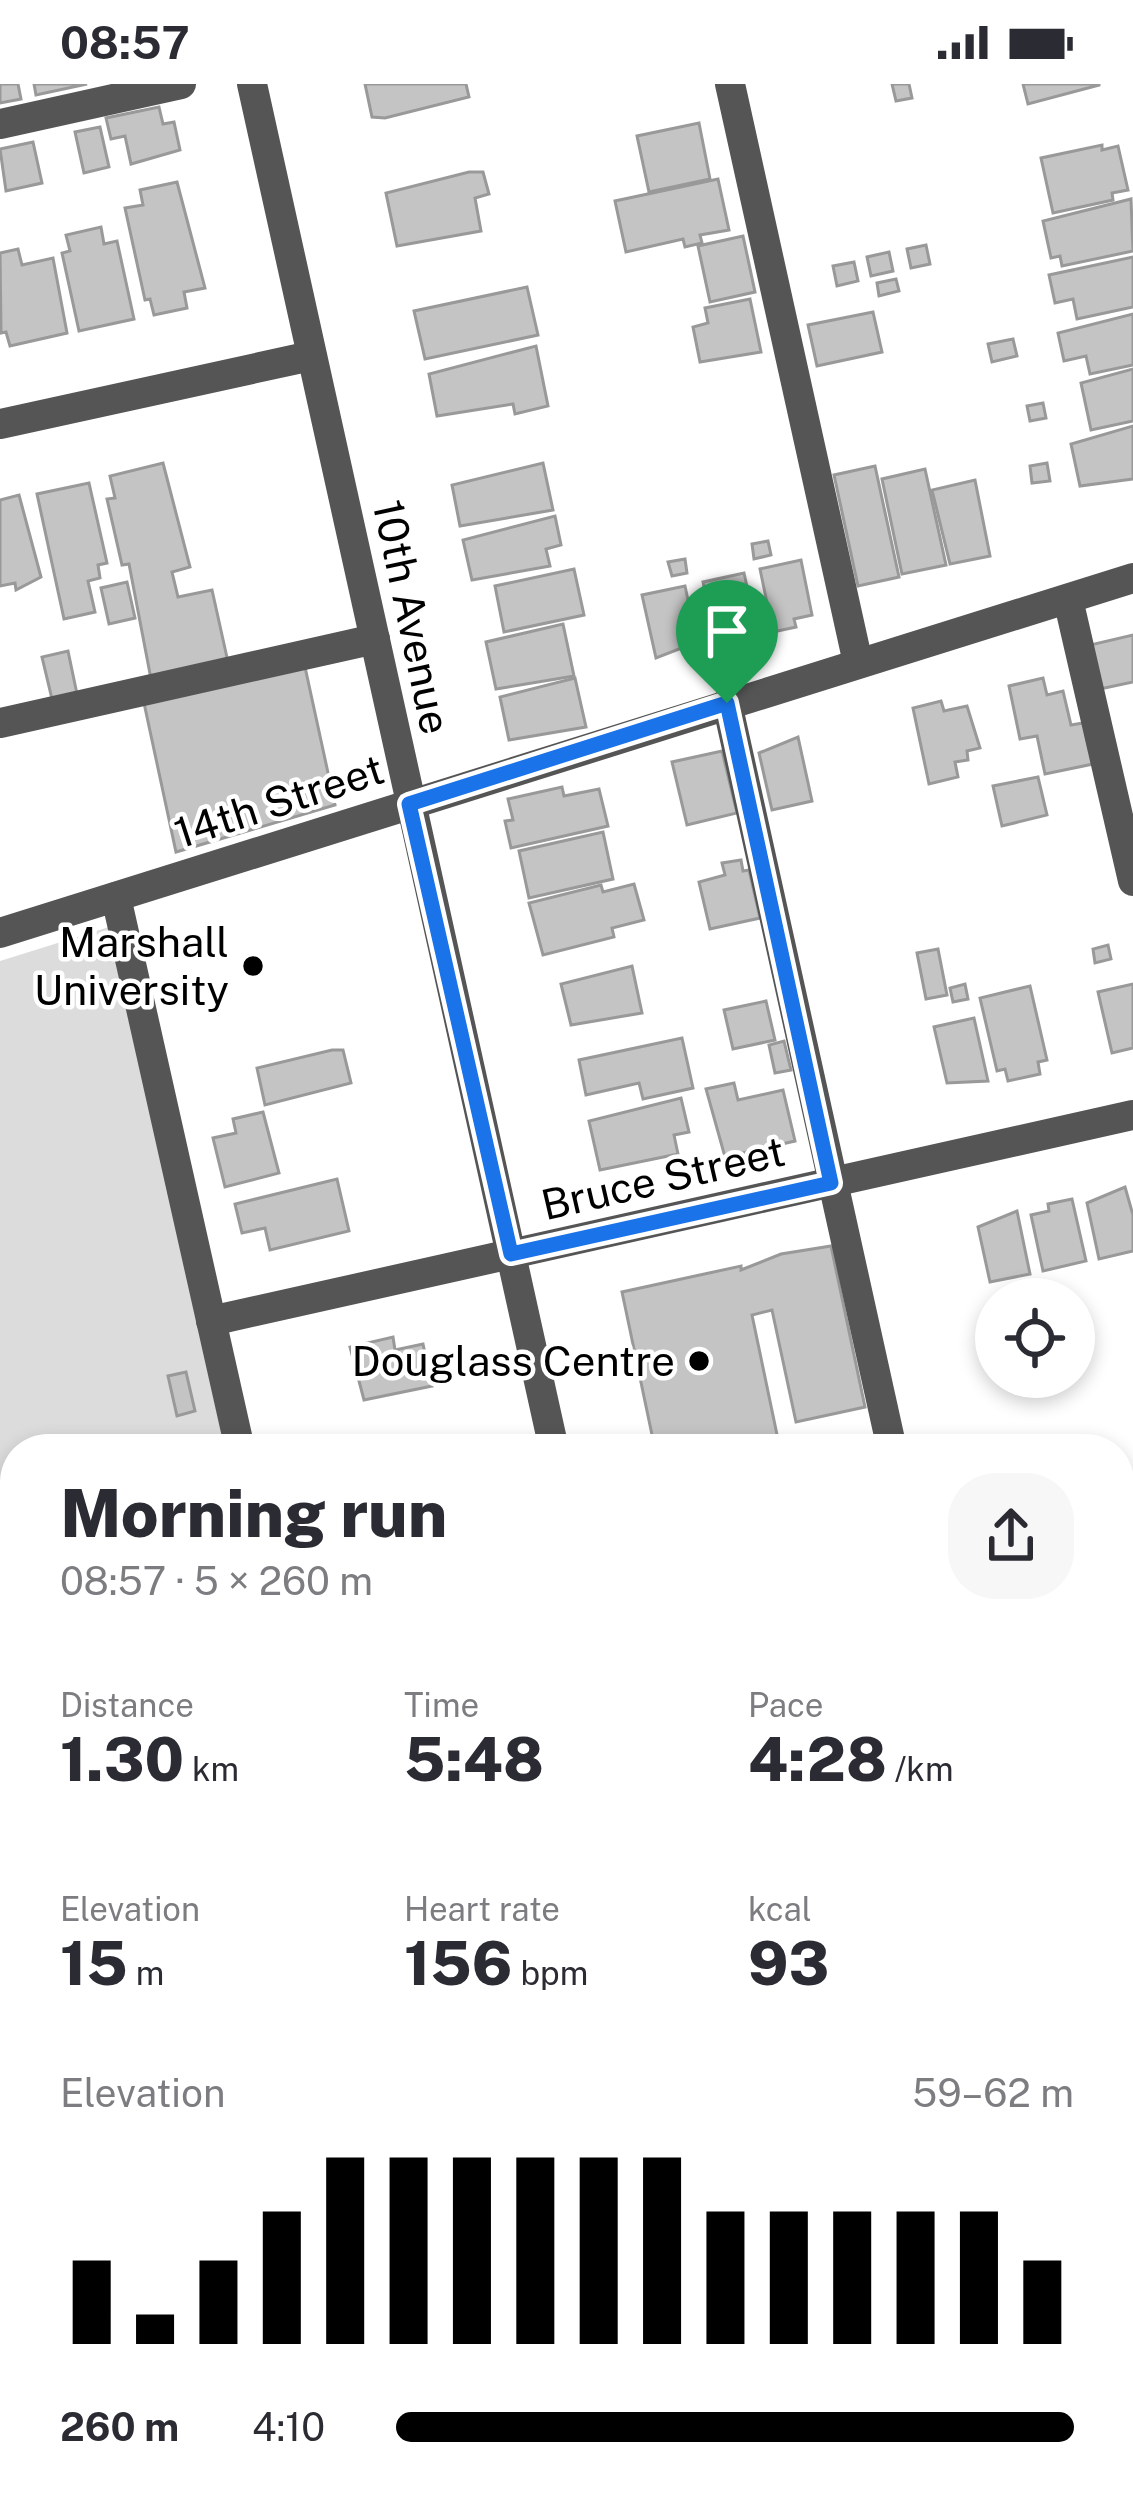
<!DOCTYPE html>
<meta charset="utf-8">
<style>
body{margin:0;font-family:"Public Sans",sans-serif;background:#f7f7f7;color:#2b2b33;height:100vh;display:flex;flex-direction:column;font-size:45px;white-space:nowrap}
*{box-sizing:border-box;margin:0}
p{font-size:39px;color:#7c7c81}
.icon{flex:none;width:66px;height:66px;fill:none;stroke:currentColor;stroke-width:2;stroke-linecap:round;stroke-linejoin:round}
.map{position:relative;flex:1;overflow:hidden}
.drawer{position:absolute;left:0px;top:1350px;width:1134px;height:1062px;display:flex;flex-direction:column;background:#fff;border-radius:48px 48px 0 0;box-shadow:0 6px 18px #0003}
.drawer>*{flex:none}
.controls{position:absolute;left:975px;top:1194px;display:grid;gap:24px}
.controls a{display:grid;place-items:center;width:120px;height:120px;border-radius:50%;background:#fff;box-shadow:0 6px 18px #0003;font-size:60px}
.pin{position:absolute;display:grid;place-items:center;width:102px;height:102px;color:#fff;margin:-123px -51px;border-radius:50% 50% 50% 0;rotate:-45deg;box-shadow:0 0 12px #0007}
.pin .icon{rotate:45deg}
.round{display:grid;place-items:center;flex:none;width:126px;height:126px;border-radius:48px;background:#f7f7f7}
.headline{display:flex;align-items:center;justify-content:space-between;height:204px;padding:0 60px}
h1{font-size:66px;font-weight:800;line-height:90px}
.metrics{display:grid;grid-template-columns:repeat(3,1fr);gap:18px;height:204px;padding:12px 60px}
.metrics div{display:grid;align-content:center}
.metrics b{font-size:60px;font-weight:800}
.metrics small{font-size:33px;font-weight:400}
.metrics p{font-size:33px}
.chart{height:336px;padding:24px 60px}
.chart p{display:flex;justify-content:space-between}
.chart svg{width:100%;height:216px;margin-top:12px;stroke:#000;stroke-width:6}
ul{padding:0 60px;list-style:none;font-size:39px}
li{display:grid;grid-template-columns:192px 144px 1fr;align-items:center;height:90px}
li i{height:30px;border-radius:15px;background:#000}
.status{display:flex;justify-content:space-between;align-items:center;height:84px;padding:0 60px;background:#fff;direction:ltr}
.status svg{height:33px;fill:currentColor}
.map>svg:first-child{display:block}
.green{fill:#dcdcdc}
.water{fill:#a3a3a3}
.building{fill:#c4c4c4;stroke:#999;stroke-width:3}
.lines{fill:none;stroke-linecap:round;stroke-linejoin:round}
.major-casing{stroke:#dbdbdb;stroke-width:33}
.minor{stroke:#555;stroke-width:30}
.major{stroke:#000;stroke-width:30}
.route-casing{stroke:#fff;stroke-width:24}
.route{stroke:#1a73e8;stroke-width:15}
.poi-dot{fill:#000;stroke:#fff;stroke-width:4.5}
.labels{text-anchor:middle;stroke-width:9;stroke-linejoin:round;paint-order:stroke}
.street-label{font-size:42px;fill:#000;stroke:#fff}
.poi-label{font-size:42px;fill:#000;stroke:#fff;text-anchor:end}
</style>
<div class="status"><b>08:57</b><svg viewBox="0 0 49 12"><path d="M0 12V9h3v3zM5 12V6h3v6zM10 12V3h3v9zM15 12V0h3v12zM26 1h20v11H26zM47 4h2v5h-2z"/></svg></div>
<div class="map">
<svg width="1133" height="2412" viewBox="0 0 1133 2412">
<rect width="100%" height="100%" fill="#fff"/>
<path class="green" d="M109,843L225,1365H15V2127L0,2130V877Z"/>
<path class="water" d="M15,1984V2071L8,2072L0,2035V1987Z"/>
<g class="building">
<path d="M0,0H18L21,15L0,19Z"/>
<path d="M34,0H87L36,11Z"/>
<path d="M365,0H466L469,13L385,34L372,33Z"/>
<path d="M892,0H909L912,14L896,17Z"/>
<path d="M1023,0H1099V1L1028,20Z"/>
<path d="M159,23L163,40L174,38L180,66L131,80L125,52L111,55L106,34Z"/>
<path d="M699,39L710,95L649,108L637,52Z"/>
<path d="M100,43L109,83L84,89L75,48Z"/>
<path d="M33,58L42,99L6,107L0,65Z"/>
<path d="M1102,61V66L1118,62L1128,106L1112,109L1113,116L1053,129L1041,74Z"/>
<path d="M469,88H483L489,110L475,114L481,147L397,162L386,109Z"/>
<path d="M718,95L729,146L700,151L702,159L685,163L683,155L626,168L615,117Z"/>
<path d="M177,98L205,204L184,208L187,224L154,231L150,215L145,216L125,124L143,121L140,106Z"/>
<path d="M1131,115L1133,167L1062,182L1060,172L1051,174L1043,137Z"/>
<path d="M101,143L104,160L117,157L134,235L79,247L62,169L70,167L66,151Z"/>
<path d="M743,152L755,208L710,218L698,162Z"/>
<path d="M926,161L930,180L911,184L907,165Z"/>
<path d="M18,165L22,181L53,174L67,249L10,262L6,248L1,249L0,169Z"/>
<path d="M889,168L893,187L871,192L867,173Z"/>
<path d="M1133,173V223L1077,235L1073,215L1055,219L1049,191Z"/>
<path d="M854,178L858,197L837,202L833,182Z"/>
<path d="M896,195L899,207L879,212L877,199Z"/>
<path d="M527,203L538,251L425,275L414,227Z"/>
<path d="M750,215L761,268L700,278L693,243L708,239L705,224Z"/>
<path d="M873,228L882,268L817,282L808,241Z"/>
<path d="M1133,230V281L1090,290L1086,272L1064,277L1058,249Z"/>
<path d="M1013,255L1017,272L992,278L988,260Z"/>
<path d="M536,262L548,322L515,330L513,320L437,332L429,290Z"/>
<path d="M1133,285V337L1091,346L1081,299Z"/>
<path d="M1043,319L1046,334L1030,337L1027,322Z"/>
<path d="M1133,342V395L1080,402L1071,360Z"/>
<path d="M163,379L190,483L172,488L178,513L212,506L228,578L151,595L129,480L122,481L107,415L115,414L110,392Z"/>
<path d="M543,379L553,426L460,442L452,401Z"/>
<path d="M1047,379L1050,397L1032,399L1030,382Z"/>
<path d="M875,382L899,493L858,502L834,391Z"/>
<path d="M925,385L946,481L902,490L882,395Z"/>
<path d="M975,396L990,472L950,480L932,406Z"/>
<path d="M89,399L107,479L98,481L100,494L88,497L95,528L64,535L37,410Z"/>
<path d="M19,411L41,493L16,506L15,499L0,502V416Z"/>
<path d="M555,432L561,461L546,465L550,482L472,496L463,456Z"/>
<path d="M768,457L771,471L754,475L752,460Z"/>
<path d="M685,475L687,489L672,492L668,478Z"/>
<path d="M801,476L812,531L794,535L796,543L773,548L760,485Z"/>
<path d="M574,485L584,531L504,548L495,502Z"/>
<path d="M744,489L758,552L734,557L732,548L714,552L703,498Z"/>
<path d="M127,498L135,534L109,540L101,504Z"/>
<path d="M685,502L697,558L656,574L642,511Z"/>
<path d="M563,540L574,592L496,605L486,558Z"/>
<path d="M1133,551V598L1100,605L1090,561Z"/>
<path d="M68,567L77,610L52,615L42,573Z"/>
<path d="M305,583L335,721L176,768L144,619Z"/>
<path d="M575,594L586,643L509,656L500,613Z"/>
<path d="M1043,594L1047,611L1063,607L1071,641L1083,639L1093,680L1045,690L1037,652L1020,655L1009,602Z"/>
<path d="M941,617L944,627L967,622L980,664L967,667L968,676L955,678L958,693L929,700L913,624Z"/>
<path d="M798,653L812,717L772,726L759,669Z"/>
<path d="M722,667L737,729L687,741L672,678Z"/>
<path d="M1038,693L1047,731L1002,742L993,702Z"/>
<path d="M562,703L564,712L599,705L608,742L511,764L505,737L513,736L508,715Z"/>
<path d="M603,748L613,795L529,814L519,767Z"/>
<path d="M741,776L743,787L749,786L760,834L710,845L699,798L725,791L722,779Z"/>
<path d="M634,800L644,836L612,844L614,853L543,871L529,819L601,801L603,808Z"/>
<path d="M1108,861L1111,875L1095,879L1093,865Z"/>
<path d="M938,865L947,911L926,915L917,869Z"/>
<path d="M632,882L642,929L571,941L561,900Z"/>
<path d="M965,900L968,915L953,918L950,904Z"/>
<path d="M1133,900V964L1112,969L1098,908Z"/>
<path d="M1030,902L1047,976L1038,978L1040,990L1008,997L1005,985L997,987L980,914Z"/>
<path d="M766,917L775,956L733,965L724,926Z"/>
<path d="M974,934L988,997L947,999L934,943Z"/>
<path d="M682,954L693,1004L643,1015L639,999L586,1011L579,976Z"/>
<path d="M784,957L791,986L775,989L769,961Z"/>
<path d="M332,966H343L351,999L265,1021L257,984Z"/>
<path d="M734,999L738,1016L783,1006L795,1057L725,1073L706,1005Z"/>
<path d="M681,1014L689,1048L674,1051L678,1070L600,1086L589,1037Z"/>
<path d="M263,1028L279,1089L225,1103L213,1054L236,1049L233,1035Z"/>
<path d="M337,1095L349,1147L270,1166L265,1144L242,1149L235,1120Z"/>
<path d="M1125,1103L1133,1131V1167L1099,1175L1087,1119Z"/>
<path d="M1072,1115L1086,1177L1043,1187L1031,1131L1049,1127L1048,1120Z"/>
<path d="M1017,1127L1030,1190L990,1198L978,1143Z"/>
<path d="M831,1162L865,1323L796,1338L772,1226L752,1231L780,1365H655L622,1208L741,1182V1186L781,1170Z"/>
<path d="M393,1253L395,1266L423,1260L432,1302L364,1316L350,1263Z"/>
<path d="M186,1288L195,1327L177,1332L168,1292Z"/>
<path d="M1133,1508V1587L1130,1588L1119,1511Z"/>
<path d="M15,1792V1960L0,1963V1795Z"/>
<path d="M15,2178V2397H98L102,2412H0V2181Z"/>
</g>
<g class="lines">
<defs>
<g id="major">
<path d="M1119,2329L1133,2326"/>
<path d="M754,2412L822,2397"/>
</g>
</defs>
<use href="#major" class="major-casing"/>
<g class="minor">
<path d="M252,0L554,1365"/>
<path d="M730,0L858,579"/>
<path d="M0,40L181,0"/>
<path d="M0,340L311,272"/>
<path d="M1068,515L1133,797"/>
<path d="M727,619L892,1365"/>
<path d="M0,639L375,555"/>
<path d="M116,813L240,1365"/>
<path d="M0,849L1133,494"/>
<path d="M211,1237L1133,1031"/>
<path d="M1119,1665L1133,1662"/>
<path d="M1119,1887L1125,1914L1119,1938"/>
<path d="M1119,1985L1133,1981"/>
<path d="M1119,2045L1133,2109"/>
<path d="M308,2397L311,2412"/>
<path d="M1104,2397L1107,2412"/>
</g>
<use href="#major" class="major"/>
</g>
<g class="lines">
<defs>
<path id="route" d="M727,619L831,1099L511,1170L409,720Z"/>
</defs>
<use href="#route" class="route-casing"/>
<use href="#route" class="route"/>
</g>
<g class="poi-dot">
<circle cx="253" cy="882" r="12"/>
<circle cx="699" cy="1277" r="12"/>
</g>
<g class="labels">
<g class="street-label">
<text transform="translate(412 533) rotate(78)" y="15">10th Avenue</text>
<text transform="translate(279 717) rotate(-18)" y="15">14th Street</text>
<text transform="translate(663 1094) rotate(-13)" y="15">Bruce Street</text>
</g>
<g class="poi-label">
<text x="229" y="873">Marshall<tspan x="229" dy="48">University</tspan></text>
<text x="675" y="1292">Douglass Centre</text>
</g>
</g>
</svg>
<div class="controls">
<a><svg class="icon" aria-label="locate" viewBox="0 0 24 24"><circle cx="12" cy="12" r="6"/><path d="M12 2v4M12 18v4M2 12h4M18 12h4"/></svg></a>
</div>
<div class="pin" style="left:727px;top:619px;background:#1e9e55"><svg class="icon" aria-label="arrive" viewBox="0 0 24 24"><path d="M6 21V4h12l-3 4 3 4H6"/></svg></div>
<section class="drawer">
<div class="headline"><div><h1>Morning run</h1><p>08:57 · 5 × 260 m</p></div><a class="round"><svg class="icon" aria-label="share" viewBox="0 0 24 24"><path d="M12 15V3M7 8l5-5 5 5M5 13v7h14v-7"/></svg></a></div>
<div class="metrics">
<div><p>Distance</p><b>1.30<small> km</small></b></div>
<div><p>Time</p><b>5:48</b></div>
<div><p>Pace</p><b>4:28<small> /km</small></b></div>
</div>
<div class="metrics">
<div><p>Elevation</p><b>15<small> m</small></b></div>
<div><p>Heart rate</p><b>156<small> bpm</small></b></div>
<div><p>kcal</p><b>93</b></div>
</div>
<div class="chart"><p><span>Elevation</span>59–62 m</p>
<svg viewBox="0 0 160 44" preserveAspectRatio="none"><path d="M5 44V27M15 44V38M25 44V27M35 44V17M45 44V6M55 44V6M65 44V6M75 44V6M85 44V6M95 44V6M105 44V17M115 44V17M125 44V17M135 44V17M145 44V17M155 44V27"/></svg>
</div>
<ul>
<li><b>260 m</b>4:10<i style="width:100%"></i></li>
</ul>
</section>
</div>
